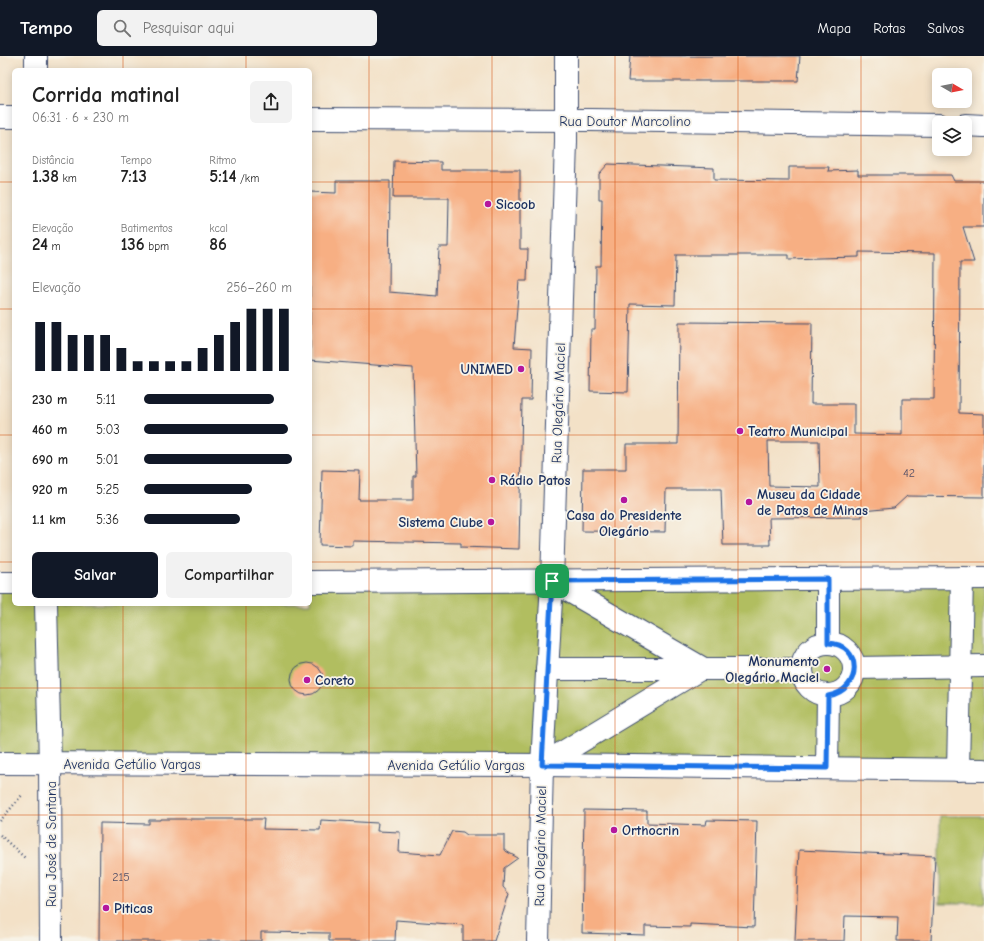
<!DOCTYPE html>
<html lang="pt">
<meta charset="utf-8">
<style>
body{margin:0;font-family:"Comic Neue",sans-serif;background:#f2f2f2;color:#222;height:100vh;display:flex;flex-direction:column;font-size:15px;white-space:nowrap}
*{box-sizing:border-box;margin:0}
p{font-size:13px;color:#767676}
.icon{flex:none;width:22px;height:22px;fill:none;stroke:currentColor;stroke-width:2;stroke-linecap:round;stroke-linejoin:round}
.map{position:relative;flex:1;overflow:hidden}
.drawer{position:absolute;left:12px;top:12px;width:300px;height:538px;display:flex;flex-direction:column;background:#fff;border-radius:6px;box-shadow:0 2px 10px #0003}
.drawer>*{flex:none}
.needle{width:26px;rotate:99deg}
.tools{position:absolute;left:932px;top:12px;display:grid;gap:8px}
.tools a{display:grid;place-items:center;width:40px;height:40px;border-radius:6px;background:#fff;box-shadow:0 2px 10px #0003;font-size:20px}
.pin{position:absolute;display:grid;place-items:center;width:34px;height:34px;color:#fff;margin:-17px;border-radius:8px;box-shadow:0 2px 6px #0006}
.round{display:grid;place-items:center;flex:none;width:42px;height:42px;border-radius:6px;background:#f2f2f2}
.headline{display:flex;align-items:center;justify-content:space-between;height:68px;padding:0 20px}
h1{font-size:22px;font-weight:700;line-height:30px}
.figures{display:grid;grid-template-columns:repeat(3,1fr);gap:6px;height:68px;padding:4px 20px}
.figures div{display:grid;align-content:center}
.figures b{font-size:17px;font-weight:700}
.figures small{font-size:11px;font-weight:400}
.figures p{font-size:11px}
.chart{height:112px;padding:8px 20px}
.chart p{display:flex;justify-content:space-between}
.chart svg{width:100%;height:72px;margin-top:4px;stroke:#111827;stroke-width:6}
.action{display:flex;gap:8px;margin-top:auto;padding:8px 20px}
.action a{flex:1;height:46px;border-radius:6px;background:#111827;color:#fff;font-size:16px;font-weight:700;line-height:46px;text-align:center}
.action a+a{background:#f2f2f2;color:#222}
ul{padding:0 20px;list-style:none;font-size:13px}
li{display:grid;grid-template-columns:64px 48px 1fr;align-items:center;height:30px}
li i{height:10px;border-radius:5px;background:#111827}
header{display:flex;align-items:center;gap:24px;box-sizing:border-box;height:56px;padding:0 20px;background:#111827;color:#fff}
header strong{font-size:19px}
nav{display:flex;gap:22px;margin-inline-start:auto;font-size:14px}
.search{width:280px;height:36px;background:#f2f2f2;display:flex;align-items:center;gap:10px;box-sizing:border-box;padding:0 14px;border-radius:6px;color:#767676;font-size:15px}
.map>svg:first-child{display:block}
.green{fill:#b1be60;stroke:#66765f}
.building{fill:#f7af83;fill-rule:evenodd}
.lines{fill:none;stroke-linecap:round;stroke-linejoin:round}
.minor-casing{stroke:#3b4a6e;stroke-width:24}
.major-casing{stroke:#3b4a6e;stroke-width:24}
.path{stroke:#3b4a6e;stroke-width:2.5;stroke-dasharray:1 3;stroke-linecap:butt}
.minor{stroke:#fff;stroke-width:22}
.major{stroke:#fff;stroke-width:22}
.route-casing{stroke:#fff;stroke-width:8}
.route{stroke:#1a73e8;stroke-width:5}
.grid{fill:none;stroke:#d45514;stroke-width:1;stroke-opacity:0.55}
.poi-dot{fill:#b5179e;stroke:#f7f3e8;stroke-width:1.5}
.labels{text-anchor:middle;stroke-width:3.5;stroke-linejoin:round;paint-order:stroke}
.number-label{font-size:12px;fill:#524f67}
.street-label{font-size:14px;fill:#1b2f5e;stroke:#f7f3e8}
.poi-label{font-size:14px;font-weight:bold;fill:#1b2f5e;stroke:#f7f3e8;text-anchor:start}
</style>
<header>
<strong>Tempo</strong>
<div class="search"><svg class="icon" aria-label="search" viewBox="0 0 24 24"><circle cx="10" cy="10" r="6"/><path d="M15 15l6 6"/></svg>Pesquisar aqui</div>
<nav><a>Mapa</a><a>Rotas</a><a>Salvos</a></nav>
</header>
<div class="map">
<svg width="984" height="885" viewBox="0 0 984 885">
<rect width="100%" height="100%" fill="#f7f3e8"/>
<filter id="ink" filterUnits="userSpaceOnUse"><feTurbulence type="fractalNoise" baseFrequency=".025" numOctaves="2"/><feDisplacementMap in="SourceGraphic" scale="8" xChannelSelector="R" yChannelSelector="G"/><feConvolveMatrix kernelMatrix="1 2 1 2 8 2 1 2 1" color-interpolation-filters="sRGB"/></filter>
<filter id="wash" filterUnits="userSpaceOnUse"><feTurbulence type="fractalNoise" baseFrequency=".012" numOctaves="4" result="noise"/><feDisplacementMap in="SourceGraphic" scale="16" xChannelSelector="R" yChannelSelector="G"/><feGaussianBlur stdDeviation="0.9" result="paint"/><feColorMatrix in="noise" values="0 0 0 0 0 0 0 0 0 0 0 0 0 0 0 0 0 1.4 0 .05"/><feComposite in="paint" operator="in"/></filter>
<g filter="url(#wash)">
<rect width="100%" height="100%" fill="#f3e1c7"/>
<g class="green">
<path d="M984,522V714L0,707V527H14V548H310V526Z"/>
<rect x="940" y="760" width="44" height="87"/>
</g>
<g id="blocks">
<g class="building">
<path d="M630,0H800L798,25H628Z"/>
<path d="M394,105L441,106V114H520V193H528L527,225H519L514,291L532,292L531,344H522L519,493L461,491V487L353,485V490L320,489L322,414L360,415L359,444H413V420H416L413,312L310,304V136L336,137V125H390L389,236L437,240L439,191H448L449,142H393Z"/>
<path d="M608,108L714,112V124L789,125V111H829L828,115L858,114V119H951L954,125H984V171H963L974,206H960L959,357L984,358V441L907,440L894,452L862,455V461L769,462L770,489H723L721,433H666L665,476L582,475L583,413H626V388H678L679,266L812,267L811,348H854V378L902,379V343H934L935,197L859,196V201L819,202L789,203V199H676L675,249L630,248L628,336L590,335L591,273H595L596,210H601L602,143H599V118ZM768,385H819L820,431L769,430Z"/>
<circle cx="307" cy="623" r="16"/>
<path d="M584,754L647,755V767L706,769L707,764L757,765L754,871L690,868V871L645,870V879L582,877Z"/>
<path d="M161,763H264L263,773L320,774L321,764L378,767L377,775L400,776L399,796L440,799L452,775L463,776L467,779H504V794L518,802L504,812L503,831L509,838L494,885H463V869L396,864L395,885H329V877L261,876V885H99L100,767L149,768V764H161Z"/>
<path d="M799,794L935,800L931,885H897L898,861L845,860L844,885H795Z"/>
</g>
</g>
</g>
<g filter="url(#ink)">
<use href="#blocks" fill-opacity="0" stroke="#3b4a6e" stroke-width="1"/>
<g class="lines">
<defs>
<g id="minor">
<path d="M36,14V0"/>
<path d="M828,523V587"/>
<path d="M310,526L984,522"/>
<path d="M0,527H14"/>
<path d="M46,548L50,708L51,885"/>
<circle cx="828" cy="613" r="26"/>
<path d="M855,612L984,610"/>
<path d="M547,613H802"/>
<path d="M0,707L542,709L984,714"/>
<path d="M542,709L702,612L552,525"/>
<path d="M827,712L828,640"/>
<path d="M958,714L962,522"/>
<path d="M538,885L542,709L552,525L566,86V0"/>
</g>
<g id="major">
<path d="M0,61H14"/>
<path d="M310,63L591,64L939,69"/>
<path d="M965,69L984,70"/>
</g>
</defs>
<use href="#minor" class="minor-casing"/>
<use href="#major" class="major-casing"/>
<g class="path">
<path d="M0,765L23,738"/>
<path d="M0,779L25,802"/>
</g>
<use href="#minor" class="minor"/>
<use href="#major" class="major"/>
</g>
</g>
<g class="lines" filter="url(#ink)">
<defs>
<path id="route" d="M828,523V587C863,588 863,634 828,640L827,712L542,709L552,525Z"/>
</defs>
<use href="#route" class="route-casing"/>
<use href="#route" class="route"/>
</g>
<path class="grid" d="M123,0V14M246,0V14M369,0V885M492,0V885M615,0V885M738,0V885M861,0V885M0,126H14M310,126H984M0,253H14M310,253H984M0,379H14M310,379H984M0,506H14M310,506H984M123,548V885M246,548V885M0,632H984M0,759H984"/>
<g class="poi-dot">
<circle cx="488" cy="148" r="4"/>
<circle cx="521" cy="313" r="4"/>
<circle cx="740" cy="375" r="4"/>
<circle cx="492" cy="424" r="4"/>
<circle cx="624" cy="444" r="4"/>
<circle cx="749" cy="446" r="4"/>
<circle cx="491" cy="466" r="4"/>
<circle cx="827" cy="613" r="4"/>
<circle cx="307" cy="624" r="4"/>
<circle cx="614" cy="774" r="4"/>
<circle cx="106" cy="852" r="4"/>
</g>
<g class="labels">
<g class="number-label">
<text x="909" y="421">42</text>
<text x="121" y="825">215</text>
</g>
<g class="street-label">
<text x="625" y="70">Rua Doutor Marcolino</text>
<text transform="translate(558 347) rotate(-88)" y="5">Rua Olegário Maciel</text>
<text x="132" y="713">Avenida Getúlio Vargas</text>
<text x="456" y="714">Avenida Getúlio Vargas</text>
<text transform="translate(51 788) rotate(-90)" y="5">Rua José de Santana</text>
<text transform="translate(540 790) rotate(-89)" y="5">Rua Olegário Maciel</text>
</g>
<g class="poi-label">
<text x="496" y="153">Sicoob</text>
<text x="513" y="318" text-anchor="end">UNIMED</text>
<text x="748" y="380">Teatro Municipal</text>
<text x="500" y="429">Rádio Patos</text>
<text x="757" y="443">Museu da Cidade<tspan x="757" dy="16">de Patos de Minas</tspan></text>
<text x="624" y="464" text-anchor="middle">Casa do Presidente<tspan x="624" dy="16">Olegário</tspan></text>
<text x="483" y="471" text-anchor="end">Sistema Clube</text>
<text x="819" y="610" text-anchor="end">Monumento<tspan x="819" dy="16">Olegário Maciel</tspan></text>
<text x="315" y="629">Coreto</text>
<text x="622" y="779">Orthocrin</text>
<text x="114" y="857">Piticas</text>
</g>
</g>
</svg>
<div class="tools">
<a><svg class="needle" viewBox="-14 -14 28 28"><path d="M0-13l5 13h-10z" fill="#e53935"/><path d="M0 13l5-13h-10z" fill="#767676"/></svg></a>
<a><svg class="icon" aria-label="layers" viewBox="0 0 24 24"><path d="M12 4l9 5-9 5-9-5zM3 14l9 5 9-5"/></svg></a>
</div>
<div class="pin" style="left:552px;top:525px;background:#1e9e55"><svg class="icon" aria-label="arrive" viewBox="0 0 24 24"><path d="M6 21V4h12l-3 4 3 4H6"/></svg></div>
<section class="drawer">
<div class="headline"><div><h1>Corrida matinal</h1><p>06:31 · 6 × 230 m</p></div><a class="round"><svg class="icon" aria-label="share" viewBox="0 0 24 24"><path d="M12 15V3M7 8l5-5 5 5M5 13v7h14v-7"/></svg></a></div>
<div class="figures">
<div><p>Distância</p><b>1.38<small> km</small></b></div>
<div><p>Tempo</p><b>7:13</b></div>
<div><p>Ritmo</p><b>5:14<small> /km</small></b></div>
</div>
<div class="figures">
<div><p>Elevação</p><b>24<small> m</small></b></div>
<div><p>Batimentos</p><b>136<small> bpm</small></b></div>
<div><p>kcal</p><b>86</b></div>
</div>
<div class="chart"><p><span>Elevação</span>256–260 m</p>
<svg viewBox="0 0 160 44" preserveAspectRatio="none"><path d="M5 44V14M15 44V14M25 44V22M35 44V22M45 44V22M55 44V30M65 44V38M75 44V38M85 44V38M95 44V38M105 44V30M115 44V22M125 44V14M135 44V6M145 44V6M155 44V6"/></svg>
</div>
<ul>
<li><b>230 m</b>5:11<i style="width:88%"></i></li>
<li><b>460 m</b>5:03<i style="width:97%"></i></li>
<li><b>690 m</b>5:01<i style="width:100%"></i></li>
<li><b>920 m</b>5:25<i style="width:73%"></i></li>
<li><b>1.1 km</b>5:36<i style="width:65%"></i></li>
</ul>
<div class="action"><a>Salvar</a><a>Compartilhar</a></div>
</section>
</div>
